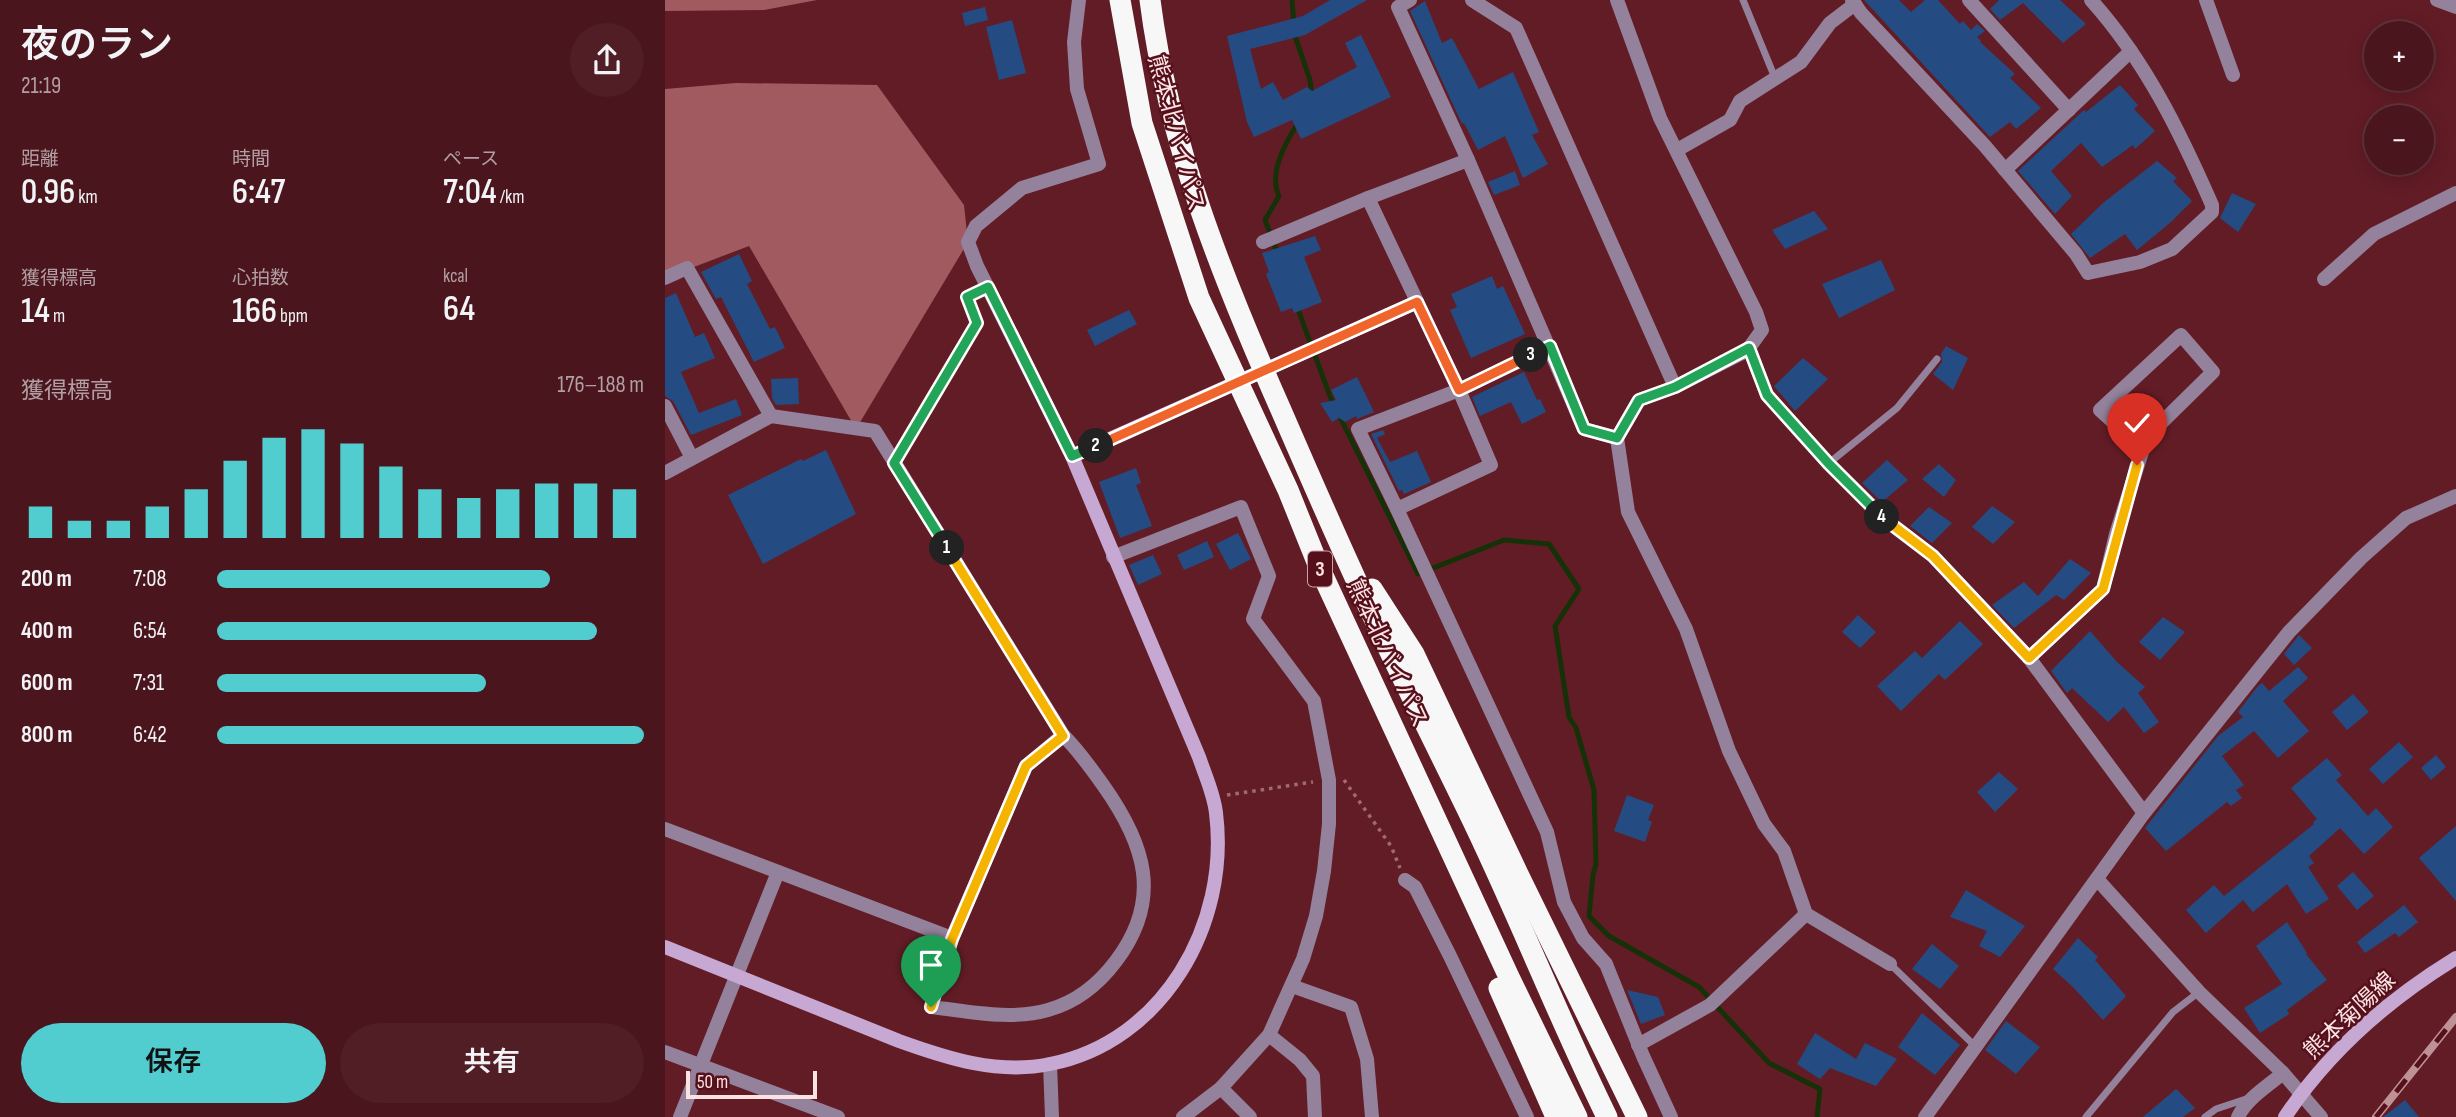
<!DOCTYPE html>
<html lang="ja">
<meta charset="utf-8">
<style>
body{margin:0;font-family:"Sofia Sans Condensed","Noto Sans JP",sans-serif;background:#511e25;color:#f1f3f6;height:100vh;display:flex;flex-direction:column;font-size:26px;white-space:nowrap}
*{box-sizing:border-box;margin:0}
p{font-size:23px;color:#b29fa3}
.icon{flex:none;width:38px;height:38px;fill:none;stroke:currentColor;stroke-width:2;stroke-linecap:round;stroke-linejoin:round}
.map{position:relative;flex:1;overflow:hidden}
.side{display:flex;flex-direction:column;background:#4a151c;width:665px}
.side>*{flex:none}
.controls{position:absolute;left:1699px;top:21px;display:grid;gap:14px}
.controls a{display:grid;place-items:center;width:70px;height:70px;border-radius:50%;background:#4a151c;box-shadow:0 4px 18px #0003,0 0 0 2px #61343b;font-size:35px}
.scale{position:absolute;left:21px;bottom:18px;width:131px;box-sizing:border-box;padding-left:7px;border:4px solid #fde2e2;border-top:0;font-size:19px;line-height:24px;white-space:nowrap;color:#fde2e2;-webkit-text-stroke:5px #56101c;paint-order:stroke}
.pin{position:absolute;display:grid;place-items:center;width:60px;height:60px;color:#fff;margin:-72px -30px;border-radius:50% 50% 50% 0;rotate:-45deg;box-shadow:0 0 7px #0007}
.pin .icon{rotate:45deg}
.km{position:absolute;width:35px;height:35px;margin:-18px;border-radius:50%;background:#222;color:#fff;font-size:19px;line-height:35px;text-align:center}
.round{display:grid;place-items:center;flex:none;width:74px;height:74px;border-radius:37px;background:#511e25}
.summary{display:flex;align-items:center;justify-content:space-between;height:119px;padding:0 21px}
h1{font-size:38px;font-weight:600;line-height:52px}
.metrics{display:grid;grid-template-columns:repeat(3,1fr);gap:10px;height:119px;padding:7px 21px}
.metrics div{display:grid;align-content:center}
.metrics b{font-size:35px;font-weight:600}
.metrics small{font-size:19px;font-weight:400}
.metrics p{font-size:19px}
.chart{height:196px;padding:14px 21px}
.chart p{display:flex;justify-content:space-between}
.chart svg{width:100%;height:126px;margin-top:7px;stroke:#52cdcf;stroke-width:6}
.action{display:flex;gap:14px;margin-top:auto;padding:14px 21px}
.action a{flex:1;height:80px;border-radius:42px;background:#52cdcf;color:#111;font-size:28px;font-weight:600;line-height:80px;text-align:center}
.action a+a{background:#511e25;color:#f1f3f6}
ul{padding:0 21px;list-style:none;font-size:23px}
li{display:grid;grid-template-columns:112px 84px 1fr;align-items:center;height:52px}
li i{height:18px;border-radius:9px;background:#52cdcf}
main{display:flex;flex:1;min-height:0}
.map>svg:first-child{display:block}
.forest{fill:#a15a5f}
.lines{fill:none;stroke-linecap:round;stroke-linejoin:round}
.stream{stroke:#163107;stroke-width:5}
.building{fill:#244c82}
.path{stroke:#9f6a70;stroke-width:3.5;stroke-dasharray:3.5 5;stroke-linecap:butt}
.lane{stroke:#94819b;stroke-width:7}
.street{stroke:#94819b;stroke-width:14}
.secondary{stroke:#c7a8d3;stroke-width:14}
.highway{stroke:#f7f7f7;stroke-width:21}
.rail-casing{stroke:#bd9195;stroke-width:8}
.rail{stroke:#56101c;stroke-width:5;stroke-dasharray:16;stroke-linecap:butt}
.secondary-bridge{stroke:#c7a8d3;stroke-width:14}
.split-1-casing{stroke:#fff;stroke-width:14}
.split-2-casing{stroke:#fff;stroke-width:14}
.split-3-casing{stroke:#fff;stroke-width:14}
.split-4-casing{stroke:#fff;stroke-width:14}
.split-5-casing{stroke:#fff;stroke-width:14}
.split-1{stroke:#f5b400;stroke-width:9}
.split-2{stroke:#22a559;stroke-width:9}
.split-3{stroke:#f0652b;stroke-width:9}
.split-4{stroke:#22a559;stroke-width:9}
.split-5{stroke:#f5b400;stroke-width:9}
.labels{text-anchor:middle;stroke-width:5;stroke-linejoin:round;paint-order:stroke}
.shield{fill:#56101c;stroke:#cba3a7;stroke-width:2}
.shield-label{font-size:21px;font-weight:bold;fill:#fde2e2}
.street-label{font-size:23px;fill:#fde2e2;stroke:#56101c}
</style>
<main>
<section class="side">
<div class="summary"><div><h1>夜のラン</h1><p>21:19</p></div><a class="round"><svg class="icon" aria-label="share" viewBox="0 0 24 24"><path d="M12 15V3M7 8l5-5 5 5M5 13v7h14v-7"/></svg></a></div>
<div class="metrics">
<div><p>距離</p><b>0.96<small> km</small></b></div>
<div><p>時間</p><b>6:47</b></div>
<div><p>ペース</p><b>7:04<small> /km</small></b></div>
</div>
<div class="metrics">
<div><p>獲得標高</p><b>14<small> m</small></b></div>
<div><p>心拍数</p><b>166<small> bpm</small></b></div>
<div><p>kcal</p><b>64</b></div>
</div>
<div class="chart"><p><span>獲得標高</span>176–188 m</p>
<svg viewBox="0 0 160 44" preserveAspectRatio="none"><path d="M5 44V33M15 44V38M25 44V38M35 44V33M45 44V27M55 44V17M65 44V9M75 44V6M85 44V11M95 44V19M105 44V27M115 44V30M125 44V27M135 44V25M145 44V25M155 44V27"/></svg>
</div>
<ul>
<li><b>200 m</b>7:08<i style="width:78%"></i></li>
<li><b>400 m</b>6:54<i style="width:89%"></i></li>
<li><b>600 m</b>7:31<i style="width:63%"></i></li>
<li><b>800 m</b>6:42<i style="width:100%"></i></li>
</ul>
<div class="action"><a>保存</a><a>共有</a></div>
</section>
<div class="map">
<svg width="1791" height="1117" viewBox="0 0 1791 1117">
<rect width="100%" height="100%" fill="#621c26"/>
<g class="forest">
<path d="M0,0H152L99,10L0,11Z"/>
<path d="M71,83L212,85L299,205L303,242L191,429L84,246L0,278V89Z"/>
</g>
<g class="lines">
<g class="stream">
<path d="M627,0L630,36L645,80L647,95"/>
<path d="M612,252L600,220L614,196C603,173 621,142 633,123"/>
<path d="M631,304L669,407"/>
<path d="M674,415L753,574L839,540L884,544L914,589L890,626L904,717L911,728L929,790L931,864L928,875L924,916L944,936L1034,987L1104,1063L1155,1089L1152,1117"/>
</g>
</g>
<g class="building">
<path d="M665,0H702L640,35L585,49L596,89L608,82L618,100L642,87L647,91L692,67L680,43L696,35L726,97L636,139L627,120L589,137L582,122L562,36L638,16Z"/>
<path d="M1199,0H1234L1246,12L1260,0H1273L1295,24L1298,21L1306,30L1312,24L1320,31L1312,37L1316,41L1315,42L1350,74L1345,78L1376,108L1351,129L1345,122L1325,137Z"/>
<path d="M1334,0H1395L1421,24L1398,43L1358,3L1335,20L1325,9Z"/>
<path d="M760,1L777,43L787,38L814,89L848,72L874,132L867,135L883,164L858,178L840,136L813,150L799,123L797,124L745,11Z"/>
<path d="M320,7L323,20L300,26L297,13Z"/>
<path d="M347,20L361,73L334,80L321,27Z"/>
<path d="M1455,85L1473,105L1469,109L1490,131L1470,149L1468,145L1437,167L1416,143L1386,171L1407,196L1390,214L1353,171L1419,110L1421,112Z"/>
<path d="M1492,161L1512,178L1508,181L1527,201L1506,222L1472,250L1460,234L1425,258L1406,234L1438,203Z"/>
<path d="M850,171L855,185L829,195L823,182Z"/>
<path d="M1567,193L1591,204L1573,232L1555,218Z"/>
<path d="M1149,211L1163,229L1120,249L1107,230Z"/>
<path d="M650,236L656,250L639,257L657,302L629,313L627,308L616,312L601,274L604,272L597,253Z"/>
<path d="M74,254L87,281L82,284L105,329L110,327L120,348L89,362L56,297L51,299L36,272Z"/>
<path d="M1216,260L1230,290L1174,318L1157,284Z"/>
<path d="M827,276L832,289L838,286L860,334L806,358L785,310L792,307L786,294Z"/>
<path d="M11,293L30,337L39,333L50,358L16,372L34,413L71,399L77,415L26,435L8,401L0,396V298Z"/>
<path d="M464,310L472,324L430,346L422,330Z"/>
<path d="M1281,346L1303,358L1288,390L1268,374L1277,362L1276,354Z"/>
<path d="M1138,358L1163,379L1130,411L1109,386Z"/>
<path d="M859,372L872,400L875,399L881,412L857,424L846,402L815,416L807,397Z"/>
<path d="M692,377L709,412L692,419L691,416L680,422L674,418L667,422L655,403L671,400L666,390Z"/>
<path d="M133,378L134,404L111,405L107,398L106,379Z"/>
<path d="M718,430L720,434L712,438L725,462L752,451L766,482L739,494L737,490L734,491L706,434Z"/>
<path d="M161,450L191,514L98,564L63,495L136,459L138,461Z"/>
<path d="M1222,460L1243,480L1217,502L1197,483Z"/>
<path d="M1274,464L1291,480L1279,497L1257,479Z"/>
<path d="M471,468L476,483L471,485L487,526L455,538L434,482Z"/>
<path d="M1327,506L1350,522L1328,544L1307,527Z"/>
<path d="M1264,507L1287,523L1267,543L1245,526Z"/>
<path d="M573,533L586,559L565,570L551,544Z"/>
<path d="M542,541L549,557L519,570L512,555Z"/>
<path d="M488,555L497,574L473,585L464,565Z"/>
<path d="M1405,559L1426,573L1399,600L1391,595L1349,628L1327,605L1359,582L1373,596Z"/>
<path d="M1193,615L1211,632L1195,648L1177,632Z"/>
<path d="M1498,617L1520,632L1495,660L1474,642Z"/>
<path d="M1295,621L1318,644L1280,680L1274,674L1236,711L1212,686L1250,651L1257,658Z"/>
<path d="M1425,631L1452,662L1480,687L1473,693L1494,722L1479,733L1459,707L1443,722L1407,688L1402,693L1386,671Z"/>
<path d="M1634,635L1647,648L1629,665L1619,654Z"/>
<path d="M1633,667L1643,678L1618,701L1644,731L1613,758L1589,731L1557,756L1579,785L1571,790L1577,798L1566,806L1562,802L1501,851L1480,828L1553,736L1578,717L1573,712L1593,686L1597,683L1604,691Z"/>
<path d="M1688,694L1704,712L1682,730L1667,712Z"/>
<path d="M1734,742L1748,757L1718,784L1704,769Z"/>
<path d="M1771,755L1781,767L1766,780L1756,768Z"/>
<path d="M1662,758L1677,775L1671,780L1703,816L1711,808L1728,827L1699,854L1675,828L1644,856L1649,863L1643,867L1664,899L1641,914L1622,884L1588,912L1578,900L1541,933L1521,910L1549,885L1559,896L1649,824L1648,822L1652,819L1626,788Z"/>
<path d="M1334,772L1353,789L1330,812L1312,792Z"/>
<path d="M962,795L989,805L983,820L987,822L980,842L949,831Z"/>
<path d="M1791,826V901L1754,858Z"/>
<path d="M1688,872L1709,896L1692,910L1672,886Z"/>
<path d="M1301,890L1360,926L1335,957L1314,946L1322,931L1285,917Z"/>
<path d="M1739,905L1753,922L1734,937L1730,933L1700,953L1692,942Z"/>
<path d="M1622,922L1642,953L1641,954L1662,980L1622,1010L1624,1014L1595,1033L1579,1008L1617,984L1591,946Z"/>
<path d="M1413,938L1433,957L1430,960L1461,996L1438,1020L1408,987L1388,969Z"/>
<path d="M1267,944L1294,966L1275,989L1247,969Z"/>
<path d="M962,990L993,997L1000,1015L976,1024Z"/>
<path d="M1257,1013L1295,1045L1270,1075L1233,1047Z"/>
<path d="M1341,1021L1375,1047L1351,1074L1320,1050Z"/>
<path d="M1150,1033L1191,1059L1200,1043L1232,1059L1211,1086L1165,1068L1155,1079L1132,1064Z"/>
<path d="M1511,1089L1530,1108L1518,1117H1478Z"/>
<path d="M1740,1100L1754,1117H1718Z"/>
</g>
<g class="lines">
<g class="path">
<path d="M237,450L312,323L302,297L309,294"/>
<path d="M679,780L726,846L735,868"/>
<path d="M562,795L648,782"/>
</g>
<g class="lane">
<path d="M1078,0L1110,78"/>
<path d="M1164,463L1232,408L1272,359"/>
<path d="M1225,964L1311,1047"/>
<path d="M1421,1117L1508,1012L1534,992"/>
<path d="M1540,1117L1551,1109L1584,1098"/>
</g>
<g class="street">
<path d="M745,0L733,7L803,160L919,429L952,438"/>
<path d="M807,0L851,28L1010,387"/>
<path d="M952,0L995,118L1091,312L1097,330L1084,348L1077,353L1010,387L974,400L952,438L963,512L1021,629L1064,751L1099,824L1119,851L1141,914L1225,964"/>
<path d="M1187,0L1196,13L1320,146L1411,254L1423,273L1475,262L1507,249L1547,212V205C1515,132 1480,60 1426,0"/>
<path d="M1304,0L1404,110"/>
<path d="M1541,0L1568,75"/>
<path d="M1772,0L1791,7"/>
<path d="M1012,150L1065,120L1075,101L1136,62L1165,23L1190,4"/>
<path d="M1340,170L1466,51"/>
<path d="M703,198L794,390L826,465L732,509L693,429L794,390L885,346"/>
<path d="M598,242L703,198L803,160"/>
<path d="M0,278L22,268L106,416"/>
<path d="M1659,279L1709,234L1791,193"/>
<path d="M1084,348L1102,395L1164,464L1223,522L1268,556L1364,658L1479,813"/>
<path d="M0,406L27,458"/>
<path d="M407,456L312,266L303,242L311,226L357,188L434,164L412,89L409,42L414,0"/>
<path d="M0,473L106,416L210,431L398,735C414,751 426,768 438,785C480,844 498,899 451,961C433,985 412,1002 383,1010C345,1021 303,1011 266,1007L287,938L361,766L398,735"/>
<path d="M732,509L882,832L899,902L918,938L941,964L978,1056L1006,1117"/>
<path d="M448,557L576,507L604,576L588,619L649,701L664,780V824L659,871L651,916L638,959L604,1035L556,1088L518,1117"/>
<path d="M1364,658L1438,589L1451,534L1478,449L1491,428L1548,372L1516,335L1435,410L1478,449"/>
<path d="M0,829L287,938"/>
<path d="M1432,879L1534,992L1618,1073L1656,1117"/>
<path d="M740,880L750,887L785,956L862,1117"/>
<path d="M627,986L686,1007L702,1059L707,1117"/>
<path d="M604,1035L635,1060L648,1076L650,1117"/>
<path d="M973,1045L1045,1005L1141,914"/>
<path d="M0,1052L173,1117"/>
<path d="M385,1064L387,1117"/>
<path d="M556,1088L585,1117"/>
<path d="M15,1117L113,872"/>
<path d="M1260,1117L1479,813L1624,632L1696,558L1741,518L1791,496"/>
<path d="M1573,1117C1581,1099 1603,1086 1618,1073"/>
</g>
<path class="secondary" d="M0,947L234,1041C281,1058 333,1075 385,1064C498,1042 565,924 551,813C549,794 540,775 534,757L407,456L752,302"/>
<g class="highway">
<path d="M455,0L477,123L534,298L623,490L654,567L844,977L912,1117"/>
<path d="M485,0C503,143 558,279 616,410C645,477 674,544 705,610C736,676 769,741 801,807C851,909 892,1015 942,1117"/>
<path d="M707,589L749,654L853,874L972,1117"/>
<path d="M834,988L891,1117"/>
</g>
<defs>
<path id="rail" d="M1711,1117L1791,1017"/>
</defs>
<use href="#rail" class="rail-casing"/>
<use href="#rail" class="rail"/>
<path class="secondary-bridge" d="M1620,1117C1664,1051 1724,999 1791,958"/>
</g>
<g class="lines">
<defs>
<path id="split-1" d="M266,1007L287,939L361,766L398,736L282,548"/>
<path id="split-2" d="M282,548L229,463L312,323L302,297L323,287L407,456L431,446"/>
<path id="split-3" d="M431,446L752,302L794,390L866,355"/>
<path id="split-4" d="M866,355L885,346L919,429L952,438L974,400L1010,387L1084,348L1102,395L1164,464L1217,517"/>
<path id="split-5" d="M1217,517L1268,556L1364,658L1438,589L1472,465"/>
</defs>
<use href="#split-1" class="split-1-casing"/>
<use href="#split-2" class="split-2-casing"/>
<use href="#split-3" class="split-3-casing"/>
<use href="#split-4" class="split-4-casing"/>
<use href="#split-5" class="split-5-casing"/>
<use href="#split-1" class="split-1"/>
<use href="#split-2" class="split-2"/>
<use href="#split-3" class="split-3"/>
<use href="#split-4" class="split-4"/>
<use href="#split-5" class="split-5"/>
</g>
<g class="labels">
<rect class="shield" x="643" y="551.5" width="24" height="35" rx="5"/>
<g class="shield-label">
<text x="655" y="576">3</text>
</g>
<g class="street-label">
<text transform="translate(512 133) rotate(75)" y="8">熊本北バイパス</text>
<text transform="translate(723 653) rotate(65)" y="8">熊本北バイパス</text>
<text transform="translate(1684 1015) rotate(-43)" y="8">熊本菊陽線</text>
</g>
</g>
</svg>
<div class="controls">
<a>+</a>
<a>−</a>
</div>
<div class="scale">50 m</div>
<div class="pin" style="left:266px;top:1007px;background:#1e9e55"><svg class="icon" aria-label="arrive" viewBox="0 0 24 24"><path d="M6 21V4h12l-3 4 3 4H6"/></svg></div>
<div class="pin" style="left:1472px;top:465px;background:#d93025"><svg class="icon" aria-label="check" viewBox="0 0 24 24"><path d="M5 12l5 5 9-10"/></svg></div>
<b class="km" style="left:282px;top:548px">1</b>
<b class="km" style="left:431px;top:446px">2</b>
<b class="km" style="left:866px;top:355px">3</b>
<b class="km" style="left:1217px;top:517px">4</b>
</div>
</main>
